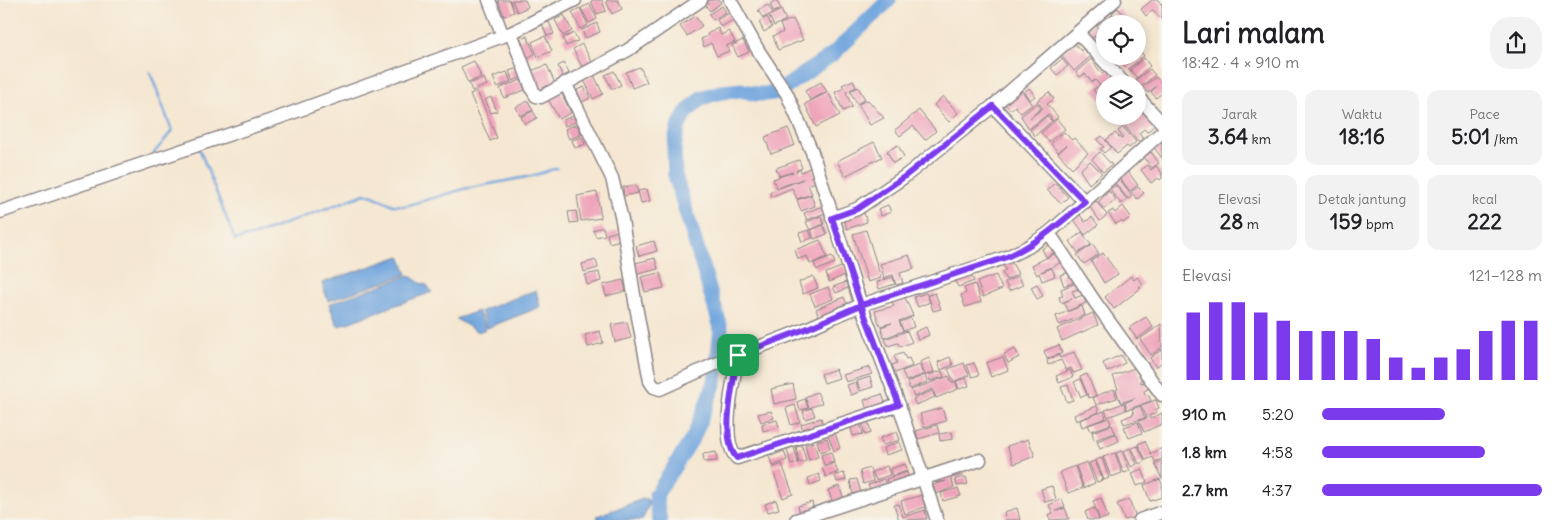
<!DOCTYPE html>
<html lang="id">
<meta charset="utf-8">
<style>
body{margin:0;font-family:Delius,sans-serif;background:#f2f2f2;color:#202124;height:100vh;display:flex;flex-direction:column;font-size:19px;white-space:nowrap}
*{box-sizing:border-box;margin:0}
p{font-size:16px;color:#757577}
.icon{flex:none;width:28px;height:28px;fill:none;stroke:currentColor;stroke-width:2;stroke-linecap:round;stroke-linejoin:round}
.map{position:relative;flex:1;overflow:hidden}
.side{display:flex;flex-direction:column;background:#fff;width:400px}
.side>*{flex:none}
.tools{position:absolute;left:1096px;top:15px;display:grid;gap:10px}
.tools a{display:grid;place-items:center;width:50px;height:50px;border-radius:50%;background:#fff;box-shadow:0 2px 12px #0003;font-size:25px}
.pin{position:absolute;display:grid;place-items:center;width:42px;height:42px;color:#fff;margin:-21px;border-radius:10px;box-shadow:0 2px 8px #0006}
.round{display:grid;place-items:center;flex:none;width:52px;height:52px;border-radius:20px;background:#f2f2f2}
.overview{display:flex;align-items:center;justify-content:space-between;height:85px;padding:0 20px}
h1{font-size:28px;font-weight:700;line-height:38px}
.figures{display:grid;grid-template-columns:repeat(3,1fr);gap:8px;height:85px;padding:5px 20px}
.figures div{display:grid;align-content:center;border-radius:12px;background:#f2f2f2;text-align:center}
.figures b{font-size:21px;font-weight:700}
.figures small{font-size:14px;font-weight:400}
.figures p{font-size:14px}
.chart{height:140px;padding:10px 20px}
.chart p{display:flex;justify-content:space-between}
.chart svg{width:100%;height:90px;margin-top:5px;stroke:#7c3aed;stroke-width:6}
ul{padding:0 20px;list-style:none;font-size:16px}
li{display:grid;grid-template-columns:80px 60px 1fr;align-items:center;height:38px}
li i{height:12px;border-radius:6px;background:#7c3aed}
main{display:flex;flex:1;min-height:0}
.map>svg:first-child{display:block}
.water{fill:#71a5de;stroke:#4a648c}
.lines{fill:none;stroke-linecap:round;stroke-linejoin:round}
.stream{stroke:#71a5de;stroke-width:2.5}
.river{stroke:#71a5de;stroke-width:15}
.building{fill:#efa4bb}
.minor-casing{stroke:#8c8486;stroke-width:15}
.minor{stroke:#fff;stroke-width:12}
.route-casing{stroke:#fff;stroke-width:10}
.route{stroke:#7c3aed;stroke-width:6}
</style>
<main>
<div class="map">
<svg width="1162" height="520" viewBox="0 0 1162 520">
<rect width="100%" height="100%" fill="#f7f3e8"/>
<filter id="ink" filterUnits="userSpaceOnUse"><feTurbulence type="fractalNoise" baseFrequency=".02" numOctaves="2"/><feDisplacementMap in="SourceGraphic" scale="10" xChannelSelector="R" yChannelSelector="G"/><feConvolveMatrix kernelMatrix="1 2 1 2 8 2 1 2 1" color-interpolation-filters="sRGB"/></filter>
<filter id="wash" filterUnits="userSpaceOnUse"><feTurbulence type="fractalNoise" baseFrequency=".0096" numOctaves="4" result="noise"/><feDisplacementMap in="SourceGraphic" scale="20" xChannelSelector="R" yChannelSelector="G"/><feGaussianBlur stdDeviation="1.12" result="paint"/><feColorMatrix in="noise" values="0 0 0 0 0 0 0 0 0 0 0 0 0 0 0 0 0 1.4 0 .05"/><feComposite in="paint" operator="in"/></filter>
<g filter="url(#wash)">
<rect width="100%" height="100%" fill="#f5e7d1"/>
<g class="water">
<path d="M400,256L407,274L328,301L322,283Z"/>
<path d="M409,275L420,283L427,285L432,292L339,326L337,325L329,304Z"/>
<path d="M536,290L540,307L487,328L481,311Z"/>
<path d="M478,311L486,329L478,332L456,319Z"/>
<path d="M645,498L649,501V505L642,520H599L597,516Z"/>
</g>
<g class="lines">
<g class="stream">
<path d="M150,72L172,131L154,153"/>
<path d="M199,148L235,240L255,235L365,194L373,196L393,205L405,206L464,189L532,176L557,168"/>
</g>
<path class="river" d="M660,520L658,511L656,495L694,436L715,382L721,328L675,175L674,147L678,128L685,114L701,98L721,92L741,90L756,94H766L778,92L833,54L889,0"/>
</g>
<g id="blocks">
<g class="building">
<path d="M498,0H510L514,12L504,16Z"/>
<path d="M512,0H525L528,7L517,12Z"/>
<path d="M594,0H602L606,11L597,14L591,1Z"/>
<path d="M609,0H618L622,9L612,14L606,1Z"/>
<path d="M706,0H719L721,3L710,11L703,2Z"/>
<path d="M776,0L781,9L774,12L770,4Z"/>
<path d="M1152,0H1158L1161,4L1162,3V20L1153,10L1146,16L1141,9Z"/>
<path d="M590,4L597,19L589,23L581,8Z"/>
<path d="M768,5L773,13L763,18L758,10Z"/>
<path d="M722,6L726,12L713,20L709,14Z"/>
<path d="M580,8L588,25L580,29L572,12Z"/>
<path d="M1118,8L1128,20L1124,24H1121L1112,13Z"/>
<path d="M781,10L786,20L774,26L769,16Z"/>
<path d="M729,13L733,20L721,27L717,20Z"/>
<path d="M564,15L572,31L563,36L555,20Z"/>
<path d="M1112,15L1116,20L1114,22L1115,24H1106L1104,22Z"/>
<path d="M695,16L702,26L687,36L680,26Z"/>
<path d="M767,17L772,27L764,32L759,22Z"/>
<path d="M793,19L803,40L778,50L773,36L783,32L780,24Z"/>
<path d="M549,22L554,34L547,36L542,24Z"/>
<path d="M597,23L600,32L585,38L582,30Z"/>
<path d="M1095,24L1101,31L1091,39L1085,31Z"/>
<path d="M718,28L721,35L729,31L735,42L726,46L729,51L717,56L711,43L704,47L701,39L708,36L707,34Z"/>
<path d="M1105,29V42L1101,45L1095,37Z"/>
<path d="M574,33L578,41L566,46L563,38Z"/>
<path d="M527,36L535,54L525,59L517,41Z"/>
<path d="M545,36L552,51L538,57L532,42Z"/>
<path d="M743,40L749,52L738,57L732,45Z"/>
<path d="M1074,43L1081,51L1084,48L1091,56L1074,71L1060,54Z"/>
<path d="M582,44L592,62L582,67L573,49Z"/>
<path d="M1138,48L1144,56L1128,69L1122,63L1130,56H1138Z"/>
<path d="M1144,58L1150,66L1137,78L1130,70Z"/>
<path d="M1062,59L1068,66L1057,75L1051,68Z"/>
<path d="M1091,59L1102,74L1110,68L1117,81L1113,84H1105V90L1100,95L1105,91V105L1093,90L1100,85L1095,80L1092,82L1085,74L1080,77L1076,72Z"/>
<path d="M474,61L481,77L468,83L461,67Z"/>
<path d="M564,63L569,73L563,77L558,66Z"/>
<path d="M547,65L556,86L540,92L531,71Z"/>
<path d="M640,67L647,82L632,88L626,72Z"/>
<path d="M518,68L522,77L513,81L509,71Z"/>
<path d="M1150,69L1155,75L1141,87L1136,80Z"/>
<path d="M614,71L621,85L612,89L605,75Z"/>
<path d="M507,72L511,82L497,87L493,77Z"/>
<path d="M594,75L603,94L593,99L584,80Z"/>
<path d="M1156,77L1162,84V93L1156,98L1151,92L1156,86L1148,93L1143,87Z"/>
<path d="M484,78L487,85L472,91L469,84Z"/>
<path d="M521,80L525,90L504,98L500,88Z"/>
<path d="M853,80L856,87L846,92L852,107L843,111L835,92L844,88L842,85Z"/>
<path d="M821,82L827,92L810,100L805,91Z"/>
<path d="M584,87L590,98L582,102L577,90Z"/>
<path d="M858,87L865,99L857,104L850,91Z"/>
<path d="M1029,88L1035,96L1030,100L1024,92Z"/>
<path d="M477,91L497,138L490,141L470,94Z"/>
<path d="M1022,91L1032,105L1021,113L1015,106L1010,110L1005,104Z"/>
<path d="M561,92L571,113L559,119L548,99Z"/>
<path d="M828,92L840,115L816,127L805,104Z"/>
<path d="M1049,92L1054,99L1047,104L1058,117L1053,121L1048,114L1029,129L1021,116L1037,103L1041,108L1030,118L1043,108L1037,101Z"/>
<path d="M943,96L958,113L949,122L934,105Z"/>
<path d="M491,97L497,111L491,113L485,100Z"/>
<path d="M868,100L884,118L870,125L858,104Z"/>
<path d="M528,101L533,110L520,116L516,107Z"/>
<path d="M919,110L936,131L925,140L913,126L900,136L895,130Z"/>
<path d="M1144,110L1156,124L1147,132L1144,129L1139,133L1143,139L1138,142L1124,125Z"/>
<path d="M533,111L537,118L525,124L521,117Z"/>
<path d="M573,116L576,122L565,126L563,120Z"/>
<path d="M1047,116L1052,121L1035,136L1030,130Z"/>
<path d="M1115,116H1132L1122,125Z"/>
<path d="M1057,119L1065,129L1049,142L1041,133Z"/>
<path d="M577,124L581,135L569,139L565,129Z"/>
<path d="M1123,127L1136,142L1129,148L1127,146L1117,154L1106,140L1115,133L1121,139L1123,138L1118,131Z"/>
<path d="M788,128L795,145L771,154L765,137Z"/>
<path d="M1064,132L1072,140L1074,138L1088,153L1072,168L1058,153L1067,145L1058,152L1051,144Z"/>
<path d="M1102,136L1111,147L1104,153L1100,149L1104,147L1097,140Z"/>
<path d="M582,137L585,144L575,148L572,140Z"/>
<path d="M1162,138V158L1152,145Z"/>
<path d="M874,142L882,157L845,176L837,161Z"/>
<path d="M898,145L904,157L893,163L887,151Z"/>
<path d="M1100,152L1112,165L1103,172L1092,159Z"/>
<path d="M1151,152L1159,163L1152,168L1144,157Z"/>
<path d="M799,160L802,168L796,171L800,169L801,172L812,167L815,175L810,177L816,175L818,181L808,185L812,194L797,199L792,188L771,197L770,192L803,179L777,188L773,179L793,172L779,176L776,168Z"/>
<path d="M1090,161L1102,173L1089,184L1080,170Z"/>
<path d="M1148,165L1151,170L1156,166L1162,173V178L1160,180L1158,178L1151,183L1141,170Z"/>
<path d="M1128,172L1138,185L1130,191L1120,178Z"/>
<path d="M1119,178L1132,196L1128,199L1114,182Z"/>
<path d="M1055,183L1068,197L1061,204L1047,190Z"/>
<path d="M636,185L638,193L624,196L623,187Z"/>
<path d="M1116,185L1127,200L1121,204L1110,189Z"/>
<path d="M1138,187L1144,193L1137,199L1131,192Z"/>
<path d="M647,189L650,201L641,203L638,191Z"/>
<path d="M1109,191L1116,200L1104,209L1098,202Z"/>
<path d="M597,192L601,218L581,221L577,196Z"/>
<path d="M811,195L815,206L801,211L797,200Z"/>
<path d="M1096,201L1107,215L1100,221L1089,206Z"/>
<path d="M825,205L828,212L807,220L804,213Z"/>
<path d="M888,205L891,212L881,216L878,209Z"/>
<path d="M1123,206L1131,217L1123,223L1121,221L1116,224L1108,213L1113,210L1115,213Z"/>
<path d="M863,210L867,222L847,229L843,217Z"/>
<path d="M576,211L578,222L570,223L568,212Z"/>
<path d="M1078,212L1085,222L1092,217L1098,225L1085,235L1072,217Z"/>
<path d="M821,216L824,224L810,230L806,222Z"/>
<path d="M823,225L827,234L814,239L811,230Z"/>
<path d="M603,227L605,235L596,237L593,230Z"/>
<path d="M809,230L812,238L802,242L799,233Z"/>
<path d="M866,230L881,278L868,282L853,234Z"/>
<path d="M618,231L620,240L609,243L607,234Z"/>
<path d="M1082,232L1091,245L1078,253L1070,241Z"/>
<path d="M820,240L827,257L810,264L807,256L798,259L795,250Z"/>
<path d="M654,241L657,251L639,256L636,246Z"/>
<path d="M1050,244L1055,252L1046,257L1042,249Z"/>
<path d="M1093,244L1099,254L1084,264L1077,255Z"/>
<path d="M1056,253L1060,263L1041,272L1052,268L1055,276L1042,281L1039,273L1037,275L1032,265Z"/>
<path d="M1103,253L1118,274L1104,283L1091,261Z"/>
<path d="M909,255L914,269L900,273L903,283L896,285L893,275L884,278L880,264Z"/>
<path d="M832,256L835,263L817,270L814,263Z"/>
<path d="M655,258L658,269L634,275L632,264Z"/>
<path d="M596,260L598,268L584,272L582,264Z"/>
<path d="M1011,261L1018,274L1006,280L1002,272L1006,270L1003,266Z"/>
<path d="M844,266L847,274L829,282L826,273Z"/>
<path d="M970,271L974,281L958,287L954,278Z"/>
<path d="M599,272L601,281L587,285L585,275Z"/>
<path d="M1070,272L1074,282L1064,286L1060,275Z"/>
<path d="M660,273L664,288L645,292L641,277Z"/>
<path d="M996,275L1002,289L983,297L977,282Z"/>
<path d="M813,276L818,288L803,294L799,282Z"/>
<path d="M1018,276L1023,285L1009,291L1005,282Z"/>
<path d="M1131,276L1134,280L1137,277L1143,284L1139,287L1141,288L1114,309L1105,297Z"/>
<path d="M893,277L895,284L879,289L877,282Z"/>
<path d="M623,280L626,291L606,296L603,285Z"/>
<path d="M1081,281L1083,287L1072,291L1075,298L1083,295L1086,303L1068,311L1064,302L1072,299L1061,303L1059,297L1063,296L1061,289Z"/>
<path d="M846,282L848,288L836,293L833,287Z"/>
<path d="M975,284L981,302L965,307L961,295L966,293L964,288Z"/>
<path d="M1037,284L1043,296L1037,299L1031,287Z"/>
<path d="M828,287L833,299L815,306L810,294Z"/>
<path d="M926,293L930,302L918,307L914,297Z"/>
<path d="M935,293L941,309L933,311L928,295Z"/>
<path d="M844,297L849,309L821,321L816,309Z"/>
<path d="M905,297L913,316L899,321L903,331L884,338L881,327L892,323L880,326L875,311L894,306L892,302Z"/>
<path d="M1082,306L1085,315L1059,325L1056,316Z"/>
<path d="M1093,313L1098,325L1062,341L1057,329Z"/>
<path d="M1146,317L1153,327L1137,339L1129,328Z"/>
<path d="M911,318L914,327L903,331L900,322Z"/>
<path d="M627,322L631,338L615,342L611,325Z"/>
<path d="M1161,324L1162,347L1151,355L1140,339Z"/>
<path d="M926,327L929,335L918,340L915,332Z"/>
<path d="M600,331L603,343L588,347L585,335Z"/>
<path d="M907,331L912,342L900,347L898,343L888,346L885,339Z"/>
<path d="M1059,345L1062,353L1047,359L1044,351Z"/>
<path d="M1015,349L1019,357L1008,363L1004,354Z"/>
<path d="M1162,349V362L1156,367L1150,358Z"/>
<path d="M1074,352L1082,370L1073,373L1071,368L1066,370L1061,360L1048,365L1047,360L1059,355L1060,358Z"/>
<path d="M903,353L906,359L909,358L912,366L895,373L892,365L897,363L894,356Z"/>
<path d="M1121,355L1125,363L1107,372L1103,363Z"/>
<path d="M950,357L953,365L941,370L938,362Z"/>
<path d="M1003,357L1008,370L991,377L986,363Z"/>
<path d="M929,358L934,372L925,375L920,362Z"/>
<path d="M964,363L969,375L955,381L958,389L936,398L933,389L914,397L911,390L949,376L952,383L954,382L948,369Z"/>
<path d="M974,363L979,375L972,377L967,365Z"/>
<path d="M920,365L923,375L906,381L902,371Z"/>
<path d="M870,367L872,374L846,382L843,375Z"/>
<path d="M1137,367L1142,379L1140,380L1141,383L1145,382L1148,389L1144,391L1145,395L1148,394L1151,401L1127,410L1125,403L1135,398L1124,402V401L1121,403L1116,390L1118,389L1113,376Z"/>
<path d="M836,369L839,378L824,383L821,374Z"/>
<path d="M1070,370L1073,377L1059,383L1056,376Z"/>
<path d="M942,371L944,377L930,381L928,375Z"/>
<path d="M1087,374L1096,396L1089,398L1080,377Z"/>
<path d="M925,375L927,382L910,389L907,382Z"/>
<path d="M870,377L873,387L860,391L857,381Z"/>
<path d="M966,378L969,386L959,389L956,381Z"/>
<path d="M1080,379L1087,395L1081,397L1074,382Z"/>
<path d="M856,382L859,392L851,395L847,385Z"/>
<path d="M793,384L796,399L774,404L771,389Z"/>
<path d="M1068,385L1073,400L1067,402L1061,387Z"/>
<path d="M1114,389L1117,398L1096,405L1093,397Z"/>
<path d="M932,391L935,397L916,405L913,399Z"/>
<path d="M817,392L822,403L809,408L805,397Z"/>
<path d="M882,394L886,405L867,411L864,400Z"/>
<path d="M805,399L808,408L800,410L797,402Z"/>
<path d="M1156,400L1159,408L1155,410L1156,413L1149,416L1150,419L1162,413V424L1144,432L1139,421L1147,418L1141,405Z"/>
<path d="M1124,403L1126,410L1108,417L1105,410Z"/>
<path d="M795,405L800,422L791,425L786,408Z"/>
<path d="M1097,406L1099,412L1076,421L1074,415Z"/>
<path d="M1140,406L1145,418L1124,424L1122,419L1134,414L1132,409Z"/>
<path d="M812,408L815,416L805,419L803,411Z"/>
<path d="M942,408L946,421L924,427L920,414Z"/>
<path d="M771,411L774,418L761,422L758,414Z"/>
<path d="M1104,411L1106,418L1082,427L1080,420Z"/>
<path d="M821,418L823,425L803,431L801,424Z"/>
<path d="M1109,418L1111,424L1091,431L1088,425Z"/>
<path d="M777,420L779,427L763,431L762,424Z"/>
<path d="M868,420L871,433L865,435L862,421Z"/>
<path d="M860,422L863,434L853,436L850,425Z"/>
<path d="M1138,422L1142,433L1129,438L1124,427Z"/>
<path d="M937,425L939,433L918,439L916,431Z"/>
<path d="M1112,425L1115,433L1094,440L1092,432Z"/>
<path d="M897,432L900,440L883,445L880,438Z"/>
<path d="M952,432L953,439L940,441L939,434Z"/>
<path d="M835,433L840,448L834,451L828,435Z"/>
<path d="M1116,434L1119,441L1100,449L1097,441Z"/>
<path d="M827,438L830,449L820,452L817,441Z"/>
<path d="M1028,439L1035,456L1014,464L1007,446Z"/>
<path d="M1145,441L1151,454L1162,448V459L1155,462L1153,457L1146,460L1138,444Z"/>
<path d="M814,442L818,457L809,460L805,445Z"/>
<path d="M899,442L902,450L885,455L883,448Z"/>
<path d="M802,446L806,461L799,463L796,447Z"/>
<path d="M1138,446L1145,461L1139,464L1132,448Z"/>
<path d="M794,447L798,463L791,465L787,449Z"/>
<path d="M1130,448L1137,464L1131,467L1124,451Z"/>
<path d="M784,451L787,460L773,466L769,457Z"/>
<path d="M1122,451L1130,471L1124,473L1116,453Z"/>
<path d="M716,452L717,461L704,462L703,454Z"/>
<path d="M831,452L834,462L824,465L821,455Z"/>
<path d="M1115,453L1122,473L1111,477L1103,457Z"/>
<path d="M1102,458L1109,478L1104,480L1096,460Z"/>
<path d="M1095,461L1103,480L1097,482L1089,463Z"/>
<path d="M1162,461V479L1155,464Z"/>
<path d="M1087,462L1095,483L1084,488L1076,466Z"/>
<path d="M834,463L838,472L826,477L822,468Z"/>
<path d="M782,464L793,494L783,498L772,468Z"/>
<path d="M905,464L908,471L892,476L890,469Z"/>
<path d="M887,466L890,475L876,480L872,472Z"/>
<path d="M1075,466L1083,488L1068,493L1060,472Z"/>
<path d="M961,467L963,475L951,478L954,487L936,494L933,485L946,481L936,483L934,476Z"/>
<path d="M870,468L873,481L863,484L860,471Z"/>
<path d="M1142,469L1147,482L1137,486L1132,473Z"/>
<path d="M907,472L910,483L889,489L886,479Z"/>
<path d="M844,473L846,480L837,482L835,475Z"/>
<path d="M819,474L821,481L810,485L808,478Z"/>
<path d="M966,477L968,484L957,486L955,479Z"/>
<path d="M857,479L861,493L853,495L850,480Z"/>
<path d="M884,479L886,486L871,491L868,485Z"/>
<path d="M1160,479L1162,484V497L1150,501L1144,485Z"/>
<path d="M839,486L844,499L833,503L828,490Z"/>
<path d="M1052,486L1056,499L1045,502L1041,489Z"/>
<path d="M958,488L961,496L943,501L941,493Z"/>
<path d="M922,495L925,507L905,514L901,501Z"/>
<path d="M1101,498L1108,517L1100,520L1093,501Z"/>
<path d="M1062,499L1065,507L1056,511L1065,508L1069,519L1050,520L1048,515L1053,513L1049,505Z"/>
<path d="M1129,499L1136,517L1125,520L1117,504Z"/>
<path d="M776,500L779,509L768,512L765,504Z"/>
<path d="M812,502L814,510L800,514L798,506Z"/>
<path d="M899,504L903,517L925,510L927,519L899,520L894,505Z"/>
<path d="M1017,508L1020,520H1006L1004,512Z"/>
<path d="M1094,508L1099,520H1088L1085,512Z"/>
</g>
</g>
</g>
<g filter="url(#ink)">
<use href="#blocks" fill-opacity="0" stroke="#8c8486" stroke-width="1"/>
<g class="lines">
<defs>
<g id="minor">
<path d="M489,0L503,36"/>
<path d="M730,0L758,50L787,94L812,152L861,305L899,405L937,520"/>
<path d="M511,33L533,91L536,96L541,97L628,50L701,0"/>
<path d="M1078,33L1125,84"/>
<path d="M565,83L612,178L622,220L635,301L650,381L654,387L660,389L713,365L808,328L861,305L1007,257L1028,247L1049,233L1162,132"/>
<path d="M1138,97L1162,123"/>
<path d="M993,106L1085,202"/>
<path d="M0,212L275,119L511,33L575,0"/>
<path d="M832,218L857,209L904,177L993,106L1115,0"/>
<path d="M1049,233L1095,302L1162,395"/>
<path d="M738,355C734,379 719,441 737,458L899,405"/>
<path d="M796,520L980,460"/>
<path d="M1140,520L1162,512"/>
</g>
</defs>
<use href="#minor" class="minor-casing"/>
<use href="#minor" class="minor"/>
</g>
</g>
<g class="lines" filter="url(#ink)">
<defs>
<path id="route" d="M738,355C734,379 719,441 737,458L899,405L861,305L1007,257C1039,242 1058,225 1085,202L993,106L904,177L857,209L832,218L861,305L808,328L738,355"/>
</defs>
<use href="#route" class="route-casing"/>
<use href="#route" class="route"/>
</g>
</svg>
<div class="tools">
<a><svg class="icon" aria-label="locate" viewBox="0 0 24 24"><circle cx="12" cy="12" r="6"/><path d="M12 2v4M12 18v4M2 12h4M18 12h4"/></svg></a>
<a><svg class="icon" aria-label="layers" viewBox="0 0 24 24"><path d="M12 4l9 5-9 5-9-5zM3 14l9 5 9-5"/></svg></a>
</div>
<div class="pin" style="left:738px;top:355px;background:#1e9e55"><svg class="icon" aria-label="arrive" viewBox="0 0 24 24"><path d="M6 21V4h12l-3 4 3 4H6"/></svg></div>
</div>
<section class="side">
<div class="overview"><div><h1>Lari malam</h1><p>18:42 · 4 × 910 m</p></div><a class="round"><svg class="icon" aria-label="share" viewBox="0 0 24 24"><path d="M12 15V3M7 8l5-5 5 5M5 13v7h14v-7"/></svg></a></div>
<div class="figures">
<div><p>Jarak</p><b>3.64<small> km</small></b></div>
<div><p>Waktu</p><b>18:16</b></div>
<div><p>Pace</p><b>5:01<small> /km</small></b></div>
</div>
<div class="figures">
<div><p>Elevasi</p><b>28<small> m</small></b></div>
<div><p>Detak jantung</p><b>159<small> bpm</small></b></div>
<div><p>kcal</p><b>222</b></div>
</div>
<div class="chart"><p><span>Elevasi</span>121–128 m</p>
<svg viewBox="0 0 160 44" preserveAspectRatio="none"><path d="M5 44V11M15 44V6M25 44V6M35 44V11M45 44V15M55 44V20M65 44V20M75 44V20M85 44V24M95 44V33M105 44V38M115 44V33M125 44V29M135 44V20M145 44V15M155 44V15"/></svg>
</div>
<ul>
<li><b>910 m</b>5:20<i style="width:56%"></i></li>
<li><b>1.8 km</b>4:58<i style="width:74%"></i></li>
<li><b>2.7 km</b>4:37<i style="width:100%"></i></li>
</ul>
</section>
</main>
